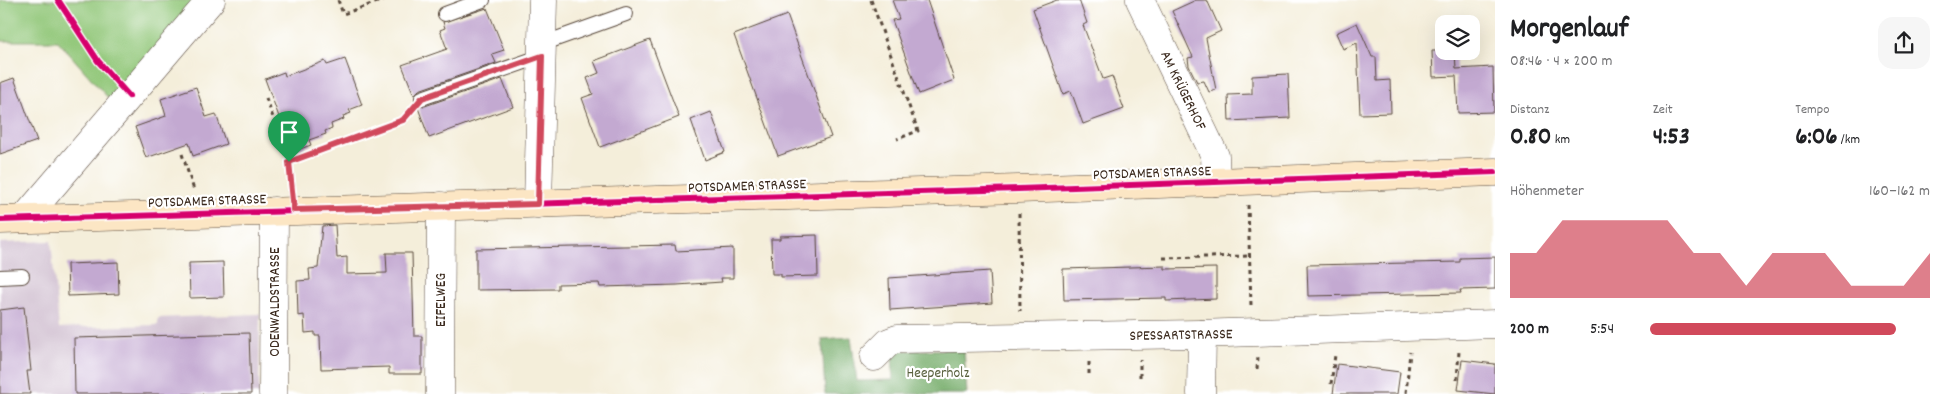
<!DOCTYPE html>
<html lang="de">
<meta charset="utf-8">
<style>
body{margin:0;font-family:Dekko,sans-serif;background:#f6f6f6;color:#202124;height:100vh;display:flex;flex-direction:column;font-size:19px;white-space:nowrap}
*{box-sizing:border-box;margin:0}
p{font-size:16px;color:#757577}
.icon{flex:none;width:28px;height:28px;fill:none;stroke:currentColor;stroke-width:2;stroke-linecap:round;stroke-linejoin:round}
.map{position:relative;flex:1;overflow:hidden}
.side{display:flex;flex-direction:column;background:#fff;width:450px}
.side>*{flex:none}
.controls{position:absolute;left:1435px;top:15px;display:grid;gap:10px}
.controls a{display:grid;place-items:center;width:45px;height:45px;border-radius:10px;background:#fff;box-shadow:0 5px 20px #0002;font-size:25px}
.pin{position:absolute;display:grid;place-items:center;width:42px;height:42px;color:#fff;margin:-51px -21px;border-radius:50% 50% 50% 0;rotate:-45deg;box-shadow:0 0 5px #0007}
.pin .icon{rotate:45deg}
.round{display:grid;place-items:center;flex:none;width:52px;height:52px;border-radius:15px;background:#f6f6f6}
.headline{display:flex;align-items:center;justify-content:space-between;height:85px;padding:0 15px}
h1{font-size:28px;font-weight:700;line-height:38px}
.metrics{display:grid;grid-template-columns:repeat(3,1fr);gap:8px;height:85px;padding:5px 15px}
.metrics div{display:grid;align-content:center}
.metrics b{font-size:25px;font-weight:700}
.metrics small{font-size:14px;font-weight:400}
.metrics p{font-size:14px}
.chart{height:140px;padding:10px 15px}
.chart p{display:flex;justify-content:space-between}
.chart svg{width:100%;height:90px;margin-top:5px;fill:#d1495b;opacity:.7}
ul{padding:0 15px;list-style:none;font-size:16px}
li{display:grid;grid-template-columns:80px 60px 1fr;align-items:center;height:38px}
li i{height:12px;border-radius:6px;background:#d1495b}
main{display:flex;flex:1;min-height:0}
.map>svg:first-child{display:block}
.industrial{fill:#cfbdcf}
.green{fill:#92c779;stroke:#66784c}
.forest{fill:#75ac69;stroke:#586b44}
.building{fill:#c3a9d1}
.lines{fill:none;stroke-linecap:round;stroke-linejoin:round}
.lane-casing{stroke:#57473a;stroke-width:16}
.street-casing{stroke:#57473a;stroke-width:29}
.secondary-casing{stroke:#57473a;stroke-width:29}
.path{stroke:#57473a;stroke-width:3;stroke-dasharray:4 4;stroke-linecap:butt}
.lane{stroke:#fff;stroke-width:14}
.street{stroke:#fff;stroke-width:28}
.secondary{stroke:#fce6c4;stroke-width:28}
.cycleway-casing{stroke:#fff;stroke-width:9}
.cycleway{stroke:#d6006c;stroke-width:6}
.route-casing{stroke:#fff;stroke-width:10}
.route{stroke:#d1495b;stroke-width:6}
.labels{text-anchor:middle;stroke-width:4.5;stroke-linejoin:round;paint-order:stroke}
.street-label{font-size:15px;fill:#3b2a1e;stroke:#fff}
.park-label{font-size:15px;fill:#59613e;stroke:#fff}
</style>
<main>
<div class="map">
<svg width="1495" height="394" viewBox="0 0 1495 394">
<rect width="100%" height="100%" fill="#fff"/>
<filter id="ink" filterUnits="userSpaceOnUse"><feTurbulence type="fractalNoise" baseFrequency=".02" numOctaves="2"/><feDisplacementMap in="SourceGraphic" scale="10" xChannelSelector="R" yChannelSelector="G"/><feConvolveMatrix kernelMatrix="1 2 1 2 8 2 1 2 1" color-interpolation-filters="sRGB"/></filter>
<filter id="wash" filterUnits="userSpaceOnUse"><feTurbulence type="fractalNoise" baseFrequency=".0096" numOctaves="4" result="noise"/><feDisplacementMap in="SourceGraphic" scale="20" xChannelSelector="R" yChannelSelector="G"/><feGaussianBlur stdDeviation="1.12" result="paint"/><feColorMatrix in="noise" values="0 0 0 0 0 0 0 0 0 0 0 0 0 0 0 0 0 1.4 0 .05"/><feComposite in="paint" operator="in"/></filter>
<g filter="url(#wash)">
<rect width="100%" height="100%" fill="#f4eeda"/>
<path class="industrial" d="M51,241L59,328L158,325V318L260,314L259,394H0V243Z"/>
<path class="green" d="M0,0H197L110,100L58,41H0Z"/>
<path class="forest" d="M851,337L857,381L893,380L892,351L964,349L967,394H825L822,339Z"/>
<g id="blocks">
<g class="building">
<path d="M892,0H927L954,80L919,94L892,20L899,19Z"/>
<path d="M1057,0H1079L1087,23L1083,25L1103,79L1112,76L1124,109L1083,124L1071,91L1063,94L1033,9Z"/>
<path d="M1196,0H1207L1221,31L1206,38L1216,90L1209,92L1204,81L1197,82L1189,66L1188,58L1193,57L1172,11Z"/>
<path d="M487,8L504,50L492,54L496,63L419,90L414,95L402,65L447,49L440,30L445,28L443,22Z"/>
<path d="M787,15L831,137L778,156L734,35Z"/>
<path d="M1357,23L1372,57H1376L1377,81L1390,80L1391,113L1360,114L1357,43L1343,49L1336,33Z"/>
<path d="M650,40L679,117L600,147L582,98L593,94L587,78L599,73L594,61Z"/>
<path d="M1432,51H1455L1456,69L1493,67L1494,112L1458,113L1456,76L1433,77Z"/>
<path d="M345,59L362,105L349,110L351,113L343,116L344,119L331,124L332,128L325,131L326,134L309,140L311,145L292,152L265,79L284,72L285,76L325,61L327,65Z"/>
<path d="M1288,74L1290,118L1229,121L1228,95L1252,94V76Z"/>
<path d="M14,78L37,141L0,154V83Z"/>
<path d="M502,79L513,107L429,138L417,105L425,106Z"/>
<path d="M196,87L206,117L216,114L226,144L193,156L189,143L146,158L135,127L166,116L161,99Z"/>
<path d="M711,112L725,152L705,160L691,120Z"/>
<path d="M335,225L337,258L347,257V274L387,273L386,253H412L414,336H422V374H389V367L321,369L320,336H315V332L305,333L304,315L298,316L297,281L310,280L309,269L318,268L322,226Z"/>
<path d="M817,235L818,276L781,277V274H772L771,239H780V236Z"/>
<path d="M675,245L676,251L733,248V278H721L722,282L677,285L600,287L599,283L558,284V289L476,290V249Z"/>
<path d="M1495,257V289L1460,290L1461,293L1308,296L1307,265L1460,262V258Z"/>
<path d="M118,262L119,294L68,296L67,264Z"/>
<path d="M223,262L224,297L190,298L189,263Z"/>
<path d="M1165,266V269L1216,268V299L1166,301V298L1064,300L1063,269Z"/>
<path d="M990,271L992,303L890,310L889,278Z"/>
<path d="M24,307L31,371H27L30,394H0V310Z"/>
<path d="M249,333L251,394H75L74,338Z"/>
<path d="M1462,360L1495,364V394L1458,390Z"/>
<path d="M1337,364L1400,372L1397,394H1333Z"/>
</g>
</g>
</g>
<g filter="url(#ink)">
<use href="#blocks" fill-opacity="0" stroke="#57473a" stroke-width="1"/>
<g class="lines">
<defs>
<g id="lane">
<path d="M445,14L483,0"/>
<path d="M542,44L626,14"/>
<path d="M422,98L542,56"/>
<path d="M0,277L22,276"/>
</g>
<g id="street">
<path d="M1140,0L1215,156L1216,182"/>
<path d="M538,204L543,0"/>
<path d="M24,219L211,0"/>
<path d="M874,357L889,342L897,339L1198,334L1495,324"/>
<path d="M273,394L274,211"/>
<path d="M440,394L441,206"/>
<path d="M1201,394L1202,334"/>
</g>
<path id="secondary" d="M0,220L1018,189L1495,172"/>
</defs>
<use href="#lane" class="lane-casing"/>
<use href="#street" class="street-casing"/>
<use href="#secondary" class="secondary-casing"/>
<g class="path">
<path d="M338,0L343,14L383,0"/>
<path d="M871,0L918,131L897,139"/>
<path d="M266,98L291,168L294,187"/>
<path d="M182,154L194,190"/>
<path d="M289,162L403,120L410,112"/>
<path d="M1248,205L1251,306"/>
<path d="M1019,213L1020,311"/>
<path d="M1163,258L1250,256"/>
<path d="M1257,369L1258,357"/>
<path d="M1089,374V360"/>
<path d="M1140,377V360"/>
<path d="M1457,380L1459,351"/>
<path d="M1331,384L1335,355"/>
<path d="M1406,393L1410,352"/>
</g>
<use href="#lane" class="lane"/>
<use href="#street" class="street"/>
<use href="#secondary" class="secondary"/>
<defs>
<g id="cycleway">
<path d="M58,0L98,61L129,96"/>
<path d="M0,220L1018,189L1495,172"/>
</g>
</defs>
<use href="#cycleway" class="cycleway-casing"/>
<use href="#cycleway" class="cycleway"/>
</g>
</g>
<g class="lines" filter="url(#ink)">
<defs>
<path id="route" d="M542,56L538,204L294,210L289,162L403,120L422,98Z"/>
</defs>
<use href="#route" class="route-casing"/>
<use href="#route" class="route"/>
</g>
<g class="labels">
<g class="street-label">
<text transform="translate(1184 90) rotate(64)" y="5">AM KRÜGERHOF</text>
<text transform="translate(1152 172) rotate(-2)" y="5">POTSDAMER STRASSE</text>
<text transform="translate(747 185) rotate(-2)" y="5">POTSDAMER STRASSE</text>
<text transform="translate(207 200) rotate(-2)" y="5">POTSDAMER STRASSE</text>
<text transform="translate(440 300) rotate(-90)" y="5">EIFELWEG</text>
<text transform="translate(274 302) rotate(-90)" y="5">ODENWALDSTRASSE</text>
<text transform="translate(1181 334) rotate(-1)" y="5">SPESSARTSTRASSE</text>
</g>
<g class="park-label">
<text x="938" y="377">Heeperholz</text>
</g>
</g>
</svg>
<div class="controls">
<a><svg class="icon" aria-label="layers" viewBox="0 0 24 24"><path d="M12 4l9 5-9 5-9-5zM3 14l9 5 9-5"/></svg></a>
</div>
<div class="pin" style="left:289px;top:162px;background:#1e9e55"><svg class="icon" aria-label="arrive" viewBox="0 0 24 24"><path d="M6 21V4h12l-3 4 3 4H6"/></svg></div>
</div>
<section class="side">
<div class="headline"><div><h1>Morgenlauf</h1><p>08:46 · 4 × 200 m</p></div><a class="round"><svg class="icon" aria-label="share" viewBox="0 0 24 24"><path d="M12 15V3M7 8l5-5 5 5M5 13v7h14v-7"/></svg></a></div>
<div class="metrics">
<div><p>Distanz</p><b>0.80<small> km</small></b></div>
<div><p>Zeit</p><b>4:53</b></div>
<div><p>Tempo</p><b>6:06<small> /km</small></b></div>
</div>
<div class="chart"><p><span>Höhenmeter</span>160–162 m</p>
<svg viewBox="0 0 160 44" preserveAspectRatio="none"><path d="M0 44V22L10 22L20 6L30 6L40 6L50 6L60 6L70 22L80 22L90 38L100 22L110 22L120 22L130 38L140 38L150 38L160 22V44z"/></svg>
</div>
<ul>
<li><b>200 m</b>5:54<i style="width:88%"></i></li>
</ul>
</section>
</main>
